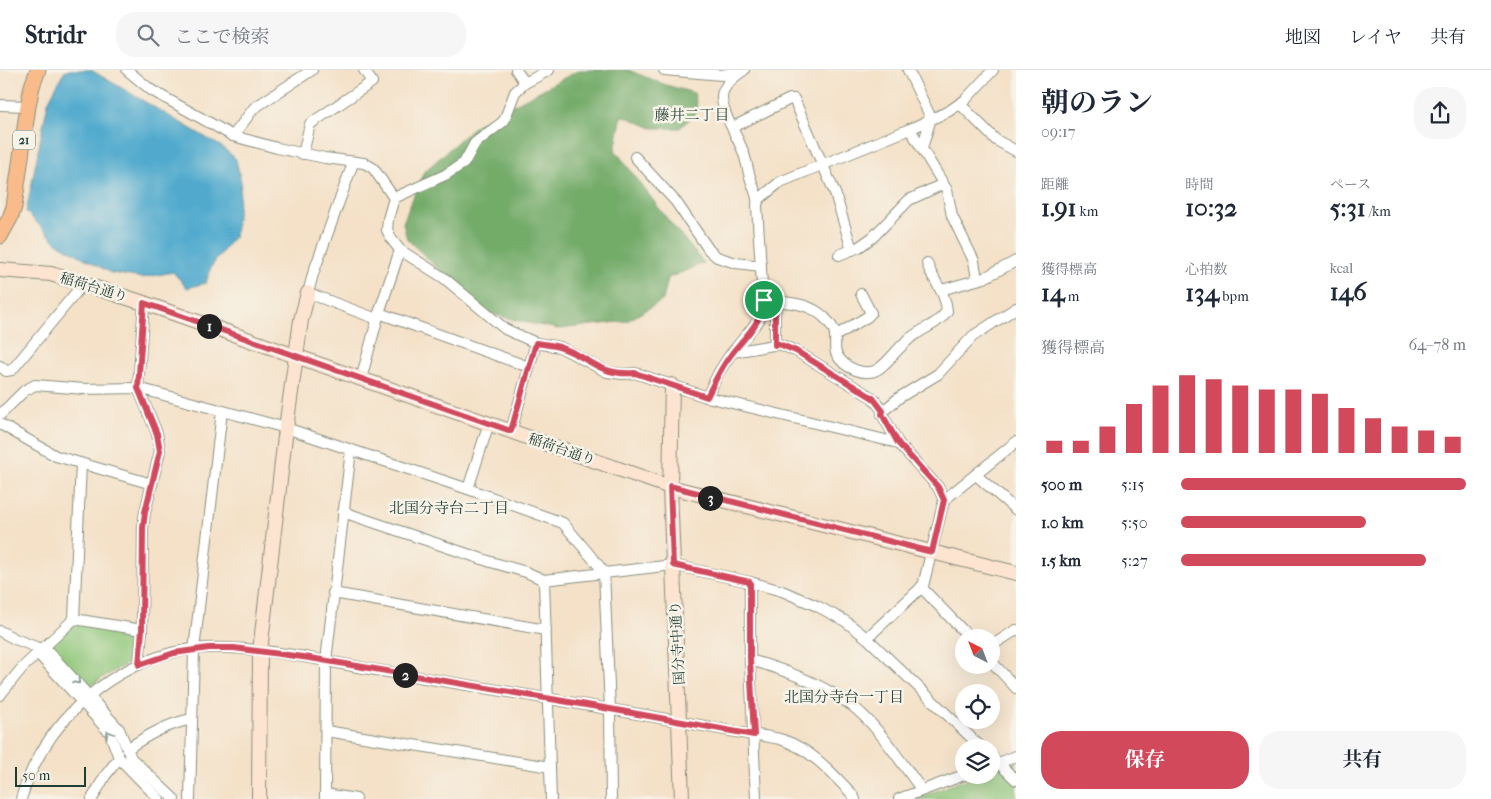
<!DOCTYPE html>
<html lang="ja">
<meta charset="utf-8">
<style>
body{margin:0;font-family:"IM FELL French Canon","Noto Serif JP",serif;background:#f6f6f7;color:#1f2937;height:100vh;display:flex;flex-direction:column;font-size:19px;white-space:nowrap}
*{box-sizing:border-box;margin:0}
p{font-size:16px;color:#747a83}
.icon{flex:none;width:28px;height:28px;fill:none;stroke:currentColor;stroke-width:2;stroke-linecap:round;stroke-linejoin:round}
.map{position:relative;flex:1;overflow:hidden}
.drawer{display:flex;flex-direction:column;background:#fff;width:475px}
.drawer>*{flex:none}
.needle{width:32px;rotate:318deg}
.tools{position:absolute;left:955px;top:559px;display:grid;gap:10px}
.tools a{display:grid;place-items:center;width:45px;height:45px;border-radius:50%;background:#fff;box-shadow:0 5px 20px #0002;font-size:25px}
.scale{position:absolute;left:15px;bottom:12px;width:71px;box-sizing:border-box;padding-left:5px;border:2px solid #1f3d34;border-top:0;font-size:14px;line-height:18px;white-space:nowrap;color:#1f3d34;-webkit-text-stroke:4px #f7f3e8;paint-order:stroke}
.pin{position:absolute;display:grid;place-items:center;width:42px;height:42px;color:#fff;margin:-21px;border:2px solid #fff;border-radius:50%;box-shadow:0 1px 5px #0007}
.km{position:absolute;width:25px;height:25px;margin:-12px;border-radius:50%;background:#222;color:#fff;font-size:14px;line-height:25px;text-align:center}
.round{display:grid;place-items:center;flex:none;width:52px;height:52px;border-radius:20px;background:#f6f6f7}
.headline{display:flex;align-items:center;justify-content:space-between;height:85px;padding:0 25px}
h1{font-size:28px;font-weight:700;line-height:38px}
.metrics{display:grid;grid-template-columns:repeat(3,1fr);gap:8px;height:85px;padding:5px 25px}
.metrics div{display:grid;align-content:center}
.metrics b{font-size:25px;font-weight:700}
.metrics small{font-size:14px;font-weight:400}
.metrics p{font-size:14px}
.chart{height:140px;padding:10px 25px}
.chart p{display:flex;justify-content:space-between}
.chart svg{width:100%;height:90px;margin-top:5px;stroke:#d1495b;stroke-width:6}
.button{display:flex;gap:10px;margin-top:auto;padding:10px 25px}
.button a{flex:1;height:58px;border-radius:20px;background:#d1495b;color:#fff;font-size:20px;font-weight:700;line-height:58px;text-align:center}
.button a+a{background:#f6f6f7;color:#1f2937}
ul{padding:0 25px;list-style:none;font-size:16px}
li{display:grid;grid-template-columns:80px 60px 1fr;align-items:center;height:38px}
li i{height:12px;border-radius:6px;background:#d1495b}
header{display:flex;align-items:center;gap:30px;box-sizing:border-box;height:70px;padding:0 25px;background:#fff;border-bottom:1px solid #e0e1e3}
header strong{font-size:24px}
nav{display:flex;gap:28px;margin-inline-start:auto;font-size:18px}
.search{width:350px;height:45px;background:#f6f6f7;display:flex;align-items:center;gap:12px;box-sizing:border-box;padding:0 18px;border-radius:20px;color:#747a83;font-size:19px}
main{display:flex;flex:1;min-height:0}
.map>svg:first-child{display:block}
.green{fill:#8fc679;stroke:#578256}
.forest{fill:#73ab69;stroke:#49744e}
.water{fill:#51aace;stroke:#387481}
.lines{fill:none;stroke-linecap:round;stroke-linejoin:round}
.street-casing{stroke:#8a8f7e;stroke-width:12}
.secondary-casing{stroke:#8a8f7e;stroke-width:16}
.primary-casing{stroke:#8a8f7e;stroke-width:17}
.street{stroke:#fff;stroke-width:10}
.secondary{stroke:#fde4d1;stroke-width:14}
.primary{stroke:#fabb8b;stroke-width:15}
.oneway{stroke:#8f9e9a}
.route-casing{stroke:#fff;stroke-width:10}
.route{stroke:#d1495b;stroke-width:6}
.labels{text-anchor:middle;stroke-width:5;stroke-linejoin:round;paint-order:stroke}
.shield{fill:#f7f3e8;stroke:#60746a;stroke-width:1}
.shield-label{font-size:12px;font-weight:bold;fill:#1f3d34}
.street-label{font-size:14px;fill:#1f3d34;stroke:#f7f3e8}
.neighbourhood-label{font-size:15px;fill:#1f3d34;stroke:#f7f3e8}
</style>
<header>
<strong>Stridr</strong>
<div class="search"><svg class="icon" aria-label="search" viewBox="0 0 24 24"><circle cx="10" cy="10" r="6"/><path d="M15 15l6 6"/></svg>ここで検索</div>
<nav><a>地図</a><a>レイヤ</a><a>共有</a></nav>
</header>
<main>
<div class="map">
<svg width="1016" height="729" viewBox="0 0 1016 729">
<rect width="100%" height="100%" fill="#f7f3e8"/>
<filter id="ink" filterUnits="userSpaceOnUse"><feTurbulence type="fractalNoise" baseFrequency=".02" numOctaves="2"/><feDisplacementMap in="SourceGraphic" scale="10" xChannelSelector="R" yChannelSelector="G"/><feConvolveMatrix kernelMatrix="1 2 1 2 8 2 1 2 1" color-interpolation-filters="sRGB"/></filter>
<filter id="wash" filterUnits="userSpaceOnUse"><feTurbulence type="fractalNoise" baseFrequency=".0096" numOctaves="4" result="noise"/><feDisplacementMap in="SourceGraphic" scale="20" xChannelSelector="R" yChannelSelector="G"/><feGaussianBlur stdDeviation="1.12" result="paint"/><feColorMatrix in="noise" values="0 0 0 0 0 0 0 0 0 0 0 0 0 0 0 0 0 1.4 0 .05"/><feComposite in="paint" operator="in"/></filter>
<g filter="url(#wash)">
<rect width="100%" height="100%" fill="#f4e1c8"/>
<g class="green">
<path d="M76,553L136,564L134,588L132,591L105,606L89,617L85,615L50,579L51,575Z"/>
<path d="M1016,691V729H915L978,705H991V700Z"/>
</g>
<path class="forest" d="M579,0H628L666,15L694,23L698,41L680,58H652L622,45L615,80L668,150L704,193L668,208L663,230L627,251L559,259L523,252L484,242L407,169L403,153L423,103L476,55Z"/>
<path class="water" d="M70,0H91L222,77L236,89L241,112L235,165L211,197L206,213L187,218L173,202L142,208L111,203L57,173L26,142L48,32L64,2Z"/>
</g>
<g filter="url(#ink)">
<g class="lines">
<defs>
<g id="street">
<path d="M127,0L151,20L233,66L277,78L325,88L364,93L373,98L394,128"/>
<path d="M516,0L525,13"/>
<path d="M549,0L525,13L515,22L504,51L475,73L464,93L445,105L394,128L388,149L387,160L392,170L400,180L444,208L505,259L536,273L560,277L607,302L623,304L635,303L707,327L898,373"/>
<path d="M664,0L722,5L741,1"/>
<path d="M908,0L931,48L922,78"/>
<path d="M960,34L996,70L1016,81"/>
<path d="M0,35L28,36"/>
<path d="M733,57L790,29H794L835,123L852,180"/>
<path d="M910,59L947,120L952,146L974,191L977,209"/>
<path d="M233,66L254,38L312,0"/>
<path d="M303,84L310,54L372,12L364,0"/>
<path d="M635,87L676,132L709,180L717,187L736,193L761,196"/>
<path d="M353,93L313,204L308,223L377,249"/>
<path d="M758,130L780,112L910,59L949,41L965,30L993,0"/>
<path d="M839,185L859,177L873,167L909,130L943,114"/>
<path d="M941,220L984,208L1016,191"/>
<path d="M764,230C781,232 805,232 819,243C825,247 834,257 835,264C836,270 834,277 836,283C843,298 867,309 881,297C891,289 898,278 908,270C920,259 938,255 947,241C946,222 932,210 927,193"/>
<path d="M379,243L529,297"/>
<path d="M835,266L867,247L871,243L861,224"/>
<path d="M775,275V245L776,232"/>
<path d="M733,282L779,274L796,281L873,328L883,341L882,344L898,373L938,417L944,430"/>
<path d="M0,296L6,301L12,300L83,214"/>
<path d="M361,309L379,243L400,180"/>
<path d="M707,327L719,302L730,285L759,250L763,239L764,230L762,215L757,136C759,127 754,120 751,110C748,102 747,93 744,84C739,68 721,43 722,26C723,15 735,6 744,0"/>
<path d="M883,341L900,327L938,304L973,266L1016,238"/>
<path d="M0,345L24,321L35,315L84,319L138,318L286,358L468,419L563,453L604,502L610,639L611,729"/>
<path d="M0,354L56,386L152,414"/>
<path d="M511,361L536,273"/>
<path d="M976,405L1016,440"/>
<path d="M468,419L489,353"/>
<path d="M343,442L491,492L526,502L544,510L673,495L750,512L782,521L817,536L845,551L867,568L982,678"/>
<path d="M544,510L551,729"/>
<path d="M750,512V590L756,729"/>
<path d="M921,517L970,568"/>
<path d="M333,523L546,560"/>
<path d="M74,549L142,560"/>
<path d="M0,561L15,569L49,582L119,659L131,688L174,729"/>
<path d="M867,568L923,516L944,430L1016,372"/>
<path d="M991,576L1016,560"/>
<path d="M41,579L42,588L110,663L119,688L159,729"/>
<path d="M750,590C786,600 820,613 851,635C879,656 901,693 922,720"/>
<path d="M991,591L1016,618"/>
<path d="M139,595L142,560L143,458L145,442L160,381L157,363L138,318L144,233"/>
<path d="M0,625L22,598L74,549L81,394"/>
<path d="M326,661L550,697"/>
<path d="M127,679C148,665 167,654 192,649"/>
<path d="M991,686L1016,710"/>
<path d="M994,695L1016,686"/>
<path d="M325,724L356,729"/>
<path d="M21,729C42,658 100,602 171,583C229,568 311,589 370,599C463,614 557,630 650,646C681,652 711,657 742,663C755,665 770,666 783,670C812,680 832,703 852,724L855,729"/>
<path d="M92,729L105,706L119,688"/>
<path d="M190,729L194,580L222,341"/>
<path d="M325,729L326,591L351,380"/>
<path d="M899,729L964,705"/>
</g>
<g id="secondary">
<path d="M0,200L51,204L144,233L670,417L1016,503"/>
<path d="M672,315L670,417L682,729"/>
<path d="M259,729L260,581L286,358L301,250L308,223"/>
</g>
<path id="primary" d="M0,166L10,148L14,137L28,36L32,16L38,0"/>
</defs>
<use href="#street" class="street-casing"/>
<use href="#secondary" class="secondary-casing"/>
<use href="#primary" class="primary-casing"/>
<use href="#street" class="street"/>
<use href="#secondary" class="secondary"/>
<use href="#primary" class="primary"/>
</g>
<defs><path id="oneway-chevron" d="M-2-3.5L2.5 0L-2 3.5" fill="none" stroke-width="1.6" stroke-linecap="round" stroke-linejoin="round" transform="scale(1.25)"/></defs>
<g class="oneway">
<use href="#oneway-chevron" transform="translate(77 611) rotate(47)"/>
<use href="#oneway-chevron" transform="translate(109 664) rotate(-121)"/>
</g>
</g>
<g class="lines" filter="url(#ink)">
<defs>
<path id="route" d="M764,230L776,232L775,245V275L779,274L796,281L873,328L883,341L882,344L898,373L938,417L944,430L932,482L670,416L673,495L750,512V590L754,665L610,639L310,588L234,578H209L174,583L139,595L142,560L143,458L145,442L160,381L157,364L138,318L144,233L511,361L536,273C543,274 552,275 559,277C589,286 598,306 635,303L707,327C714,313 720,299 730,286C744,267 761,255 764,230Z"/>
</defs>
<use href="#route" class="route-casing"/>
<use href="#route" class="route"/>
</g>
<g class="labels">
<rect class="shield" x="13" y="60.5" width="22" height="19" rx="4"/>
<g class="shield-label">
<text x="24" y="74">21</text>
</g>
<g class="street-label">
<text transform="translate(94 217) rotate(17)" y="5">稲荷台通り</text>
<text transform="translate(562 379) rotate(19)" y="5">稲荷台通り</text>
<text transform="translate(677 573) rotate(-93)" y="5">国分寺中通り</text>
</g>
<g class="neighbourhood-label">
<text x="692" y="50">藤井二丁目</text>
<text x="449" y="443">北国分寺台二丁目</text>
<text x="844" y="632">北国分寺台一丁目</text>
</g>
</g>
</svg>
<div class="tools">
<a><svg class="needle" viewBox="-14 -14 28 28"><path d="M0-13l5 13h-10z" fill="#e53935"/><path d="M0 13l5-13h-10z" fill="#747a83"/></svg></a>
<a><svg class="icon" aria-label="locate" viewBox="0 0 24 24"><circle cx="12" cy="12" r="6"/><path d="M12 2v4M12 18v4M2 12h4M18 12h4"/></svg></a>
<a><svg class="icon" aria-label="layers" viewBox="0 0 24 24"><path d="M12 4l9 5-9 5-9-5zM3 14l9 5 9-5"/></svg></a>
</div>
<div class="scale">50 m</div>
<div class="pin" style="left:764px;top:230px;background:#1e9e55"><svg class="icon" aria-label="arrive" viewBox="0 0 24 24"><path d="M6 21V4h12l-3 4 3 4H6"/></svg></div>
<b class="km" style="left:209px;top:256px">1</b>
<b class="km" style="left:405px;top:605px">2</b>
<b class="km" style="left:710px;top:428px">3</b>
</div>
<section class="drawer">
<div class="headline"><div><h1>朝のラン</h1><p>09:17</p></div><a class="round"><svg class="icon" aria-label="share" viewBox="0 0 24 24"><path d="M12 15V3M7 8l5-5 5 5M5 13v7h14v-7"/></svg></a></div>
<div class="metrics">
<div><p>距離</p><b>1.91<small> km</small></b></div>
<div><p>時間</p><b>10:32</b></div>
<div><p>ペース</p><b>5:31<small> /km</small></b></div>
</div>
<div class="metrics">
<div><p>獲得標高</p><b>14<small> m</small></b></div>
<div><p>心拍数</p><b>134<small> bpm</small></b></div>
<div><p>kcal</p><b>146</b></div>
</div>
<div class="chart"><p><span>獲得標高</span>64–78 m</p>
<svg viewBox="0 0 160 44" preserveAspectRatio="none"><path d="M5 44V38M15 44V38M25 44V31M35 44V20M45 44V11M55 44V6M65 44V8M75 44V11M85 44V13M95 44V13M105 44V15M115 44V22M125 44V27M135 44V31M145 44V33M155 44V36"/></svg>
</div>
<ul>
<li><b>500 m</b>5:15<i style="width:100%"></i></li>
<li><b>1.0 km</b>5:50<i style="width:65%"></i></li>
<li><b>1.5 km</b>5:27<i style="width:86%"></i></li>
</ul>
<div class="button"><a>保存</a><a>共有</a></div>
</section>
</main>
